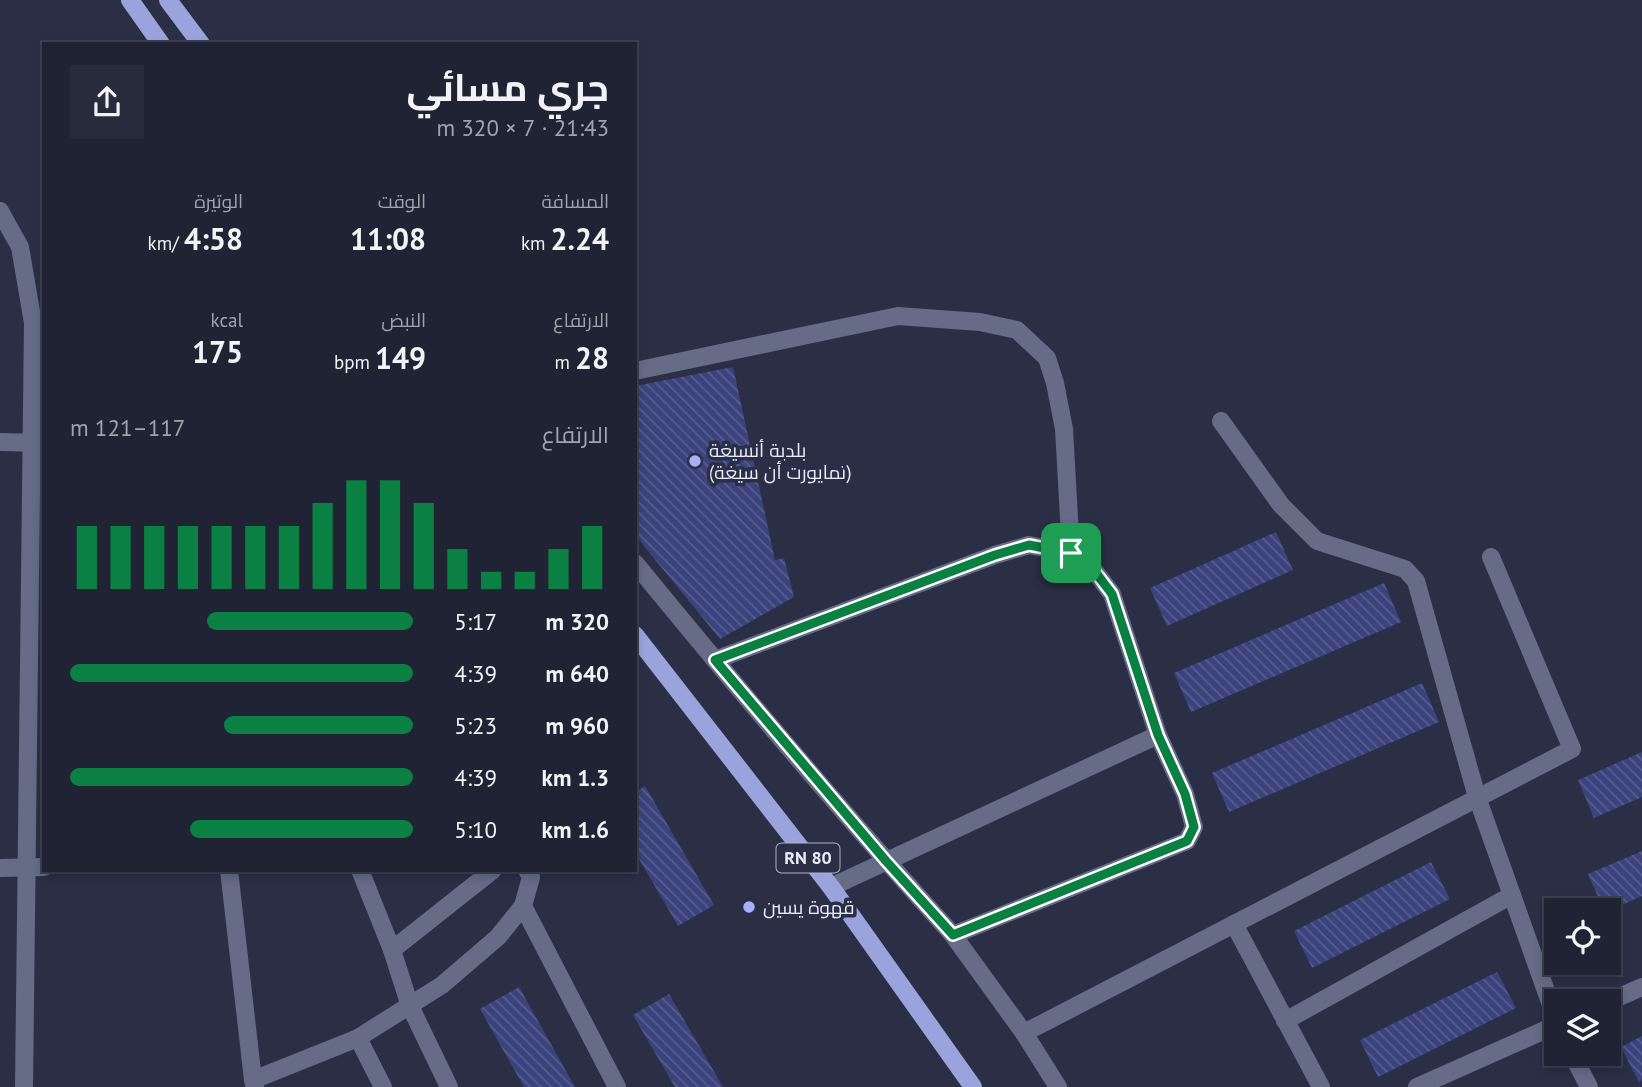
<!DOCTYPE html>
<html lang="ar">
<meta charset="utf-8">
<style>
body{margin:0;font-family:"PT Sans",Cairo,sans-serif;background:#282b3c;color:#f1f3f6;direction:rtl;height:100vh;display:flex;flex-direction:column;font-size:26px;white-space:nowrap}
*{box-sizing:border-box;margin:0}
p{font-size:23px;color:#a2a4ac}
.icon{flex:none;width:38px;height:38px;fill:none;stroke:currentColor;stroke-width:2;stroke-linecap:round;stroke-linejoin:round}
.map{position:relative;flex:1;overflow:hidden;direction:ltr}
.side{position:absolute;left:42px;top:42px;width:595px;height:830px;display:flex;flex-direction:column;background:#202334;border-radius:0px;box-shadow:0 4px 10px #0003,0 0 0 2px #3d404f;direction:rtl}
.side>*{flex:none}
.tools{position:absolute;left:1544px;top:898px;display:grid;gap:14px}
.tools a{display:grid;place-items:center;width:77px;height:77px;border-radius:0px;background:#202334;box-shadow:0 4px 10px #0003,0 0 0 2px #3d404f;font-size:35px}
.pin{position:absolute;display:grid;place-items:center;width:60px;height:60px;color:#fff;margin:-30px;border-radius:14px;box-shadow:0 4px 10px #0006}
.round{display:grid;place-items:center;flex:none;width:74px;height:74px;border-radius:0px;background:#282b3c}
.overview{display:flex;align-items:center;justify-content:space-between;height:119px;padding:0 28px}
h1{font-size:38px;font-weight:700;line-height:52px}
.figures{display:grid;grid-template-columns:repeat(3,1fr);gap:10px;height:119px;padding:7px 28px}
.figures div{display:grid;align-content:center}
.figures b{font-size:30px;font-weight:700}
.figures small{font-size:19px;font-weight:400}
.figures p{font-size:19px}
.chart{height:196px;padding:14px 28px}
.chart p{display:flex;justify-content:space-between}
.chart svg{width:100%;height:126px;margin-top:7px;stroke:#0b8043;stroke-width:6}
ul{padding:0 28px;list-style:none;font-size:23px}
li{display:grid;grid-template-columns:112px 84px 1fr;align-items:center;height:52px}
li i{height:18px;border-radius:9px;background:#0b8043}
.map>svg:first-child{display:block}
.building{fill:url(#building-back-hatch)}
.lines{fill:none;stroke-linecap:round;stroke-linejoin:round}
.minor{stroke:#666b86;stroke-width:18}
.primary{stroke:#9aa3dc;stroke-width:18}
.route-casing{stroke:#fff;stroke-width:14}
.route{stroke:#0b8043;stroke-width:9}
.poi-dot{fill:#a6b1fc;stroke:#2b2f46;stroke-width:2.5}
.labels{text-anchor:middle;stroke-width:7;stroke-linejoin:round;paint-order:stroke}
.shield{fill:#2b2f46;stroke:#b0b3c5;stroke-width:2}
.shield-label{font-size:18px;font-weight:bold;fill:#e9ecfb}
.poi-label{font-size:19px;fill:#e9ecfb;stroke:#2b2f46;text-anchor:start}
</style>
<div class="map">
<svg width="1642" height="1087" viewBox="0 0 1642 1087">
<defs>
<pattern id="building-back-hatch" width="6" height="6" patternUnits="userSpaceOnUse" patternTransform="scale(1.75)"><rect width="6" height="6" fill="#3c427c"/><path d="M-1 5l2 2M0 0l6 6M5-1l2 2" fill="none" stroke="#585d90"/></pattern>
</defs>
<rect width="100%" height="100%" fill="#2b2f46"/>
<g class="building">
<path d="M733,367L775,560L784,558L794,597L720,639L635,535V386Z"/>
<path d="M1276,532L1293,570L1167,626L1150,588Z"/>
<path d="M1384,583L1401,622L1191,712L1174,673Z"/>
<path d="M1422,683L1439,722L1229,812L1212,773Z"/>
<path d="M1642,752V797L1594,818L1578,780Z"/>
<path d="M645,786L714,905L678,926L635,852V792Z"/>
<path d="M1642,851V896L1608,911L1604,910L1588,874Z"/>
<path d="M1431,862L1450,899L1312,968L1294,931Z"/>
<path d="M1497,972L1516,1008L1378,1077L1360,1040Z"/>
<path d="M519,987L575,1087H524L480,1009Z"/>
<path d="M669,994L723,1087H675L633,1015Z"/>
<path d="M1642,1036V1080L1639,1082L1621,1047Z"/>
</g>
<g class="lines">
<g class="minor">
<path d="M0,211L20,247L33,323L24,1087"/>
<path d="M635,371L898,316L980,322L1017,330L1047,358L1055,383L1064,429L1071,553"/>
<path d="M1221,421L1281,505L1317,541L1405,569L1416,581L1477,797L1556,1019"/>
<path d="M0,442L44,443"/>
<path d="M635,563C738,689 843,814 953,935"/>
<path d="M715,660L995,555L1029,545L1071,553L1093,569L1112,594L1158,735L1185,794L1194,827L1187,841L953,935L1024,1033L1058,1087"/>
<path d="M0,868L44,867"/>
<path d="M229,870L253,1080"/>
<path d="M360,870L392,950L410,1006L449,1087"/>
<path d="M831,887L1158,735"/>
<path d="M523,906L617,1087"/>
<path d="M1234,924L1321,1087"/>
<path d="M392,950L493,870"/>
<path d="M1608,1002L1642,987"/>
<path d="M1285,1021L1512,895"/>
<path d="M1024,1033L1572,749L1491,557"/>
<path d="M358,1038L383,1087"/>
<path d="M1572,1054L1589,1087"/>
<path d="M255,1087L253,1080L358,1038L442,985L498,937L523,906L531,877L527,870"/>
<path d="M1417,1087L1556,1025"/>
</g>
<g class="primary">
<path d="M130,0L161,44"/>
<path d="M168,0L201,44"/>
<path d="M635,635L831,887L973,1087"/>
</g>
</g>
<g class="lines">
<defs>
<path id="route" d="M1029,545L1071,553L1093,569L1112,594L1158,735L1185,794L1194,827L1187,841L953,935L886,861L715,660L995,555Z"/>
</defs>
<use href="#route" class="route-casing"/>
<use href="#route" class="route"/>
</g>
<g class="poi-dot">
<circle cx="695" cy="461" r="7"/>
<circle cx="749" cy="907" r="7"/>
</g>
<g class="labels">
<rect class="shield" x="776.5" y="843.5" width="63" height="29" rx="5"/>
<g class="shield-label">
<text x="808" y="864">RN 80</text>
</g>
<g class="poi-label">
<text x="709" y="457">بلدية أنسيغة<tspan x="709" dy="22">(تمايورت أن سيغة)</tspan></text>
<text x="763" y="914">قهوة يسين</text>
</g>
</g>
</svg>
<div class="tools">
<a><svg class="icon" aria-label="locate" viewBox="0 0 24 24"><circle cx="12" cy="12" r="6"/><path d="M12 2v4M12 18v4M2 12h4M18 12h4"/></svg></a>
<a><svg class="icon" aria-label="layers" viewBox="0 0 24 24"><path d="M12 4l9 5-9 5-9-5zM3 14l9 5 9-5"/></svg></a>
</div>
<div class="pin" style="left:1071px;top:553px;background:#1e9e55"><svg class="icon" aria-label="arrive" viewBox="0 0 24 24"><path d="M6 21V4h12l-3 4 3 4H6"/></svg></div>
<section class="side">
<div class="overview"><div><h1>جري مسائي</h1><p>21:43 · 7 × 320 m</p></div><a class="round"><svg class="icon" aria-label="share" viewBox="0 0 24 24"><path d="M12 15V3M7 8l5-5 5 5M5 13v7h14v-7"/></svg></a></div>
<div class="figures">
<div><p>المسافة</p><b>2.24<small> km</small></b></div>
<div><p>الوقت</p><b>11:08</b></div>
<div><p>الوتيرة</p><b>4:58<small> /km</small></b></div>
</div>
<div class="figures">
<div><p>الارتفاع</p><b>28<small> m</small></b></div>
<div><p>النبض</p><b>149<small> bpm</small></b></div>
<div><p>kcal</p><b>175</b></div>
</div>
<div class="chart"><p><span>الارتفاع</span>117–121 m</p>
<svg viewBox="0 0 160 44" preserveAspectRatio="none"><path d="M5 44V22M15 44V22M25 44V22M35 44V22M45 44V22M55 44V22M65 44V22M75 44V14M85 44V6M95 44V6M105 44V14M115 44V30M125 44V38M135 44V38M145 44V30M155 44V22"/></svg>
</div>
<ul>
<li><b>320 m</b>5:17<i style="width:60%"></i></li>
<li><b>640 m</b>4:39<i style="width:100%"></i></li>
<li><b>960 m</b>5:23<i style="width:55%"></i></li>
<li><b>1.3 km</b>4:39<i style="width:100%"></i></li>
<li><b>1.6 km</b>5:10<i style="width:65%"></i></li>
</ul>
</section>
</div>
